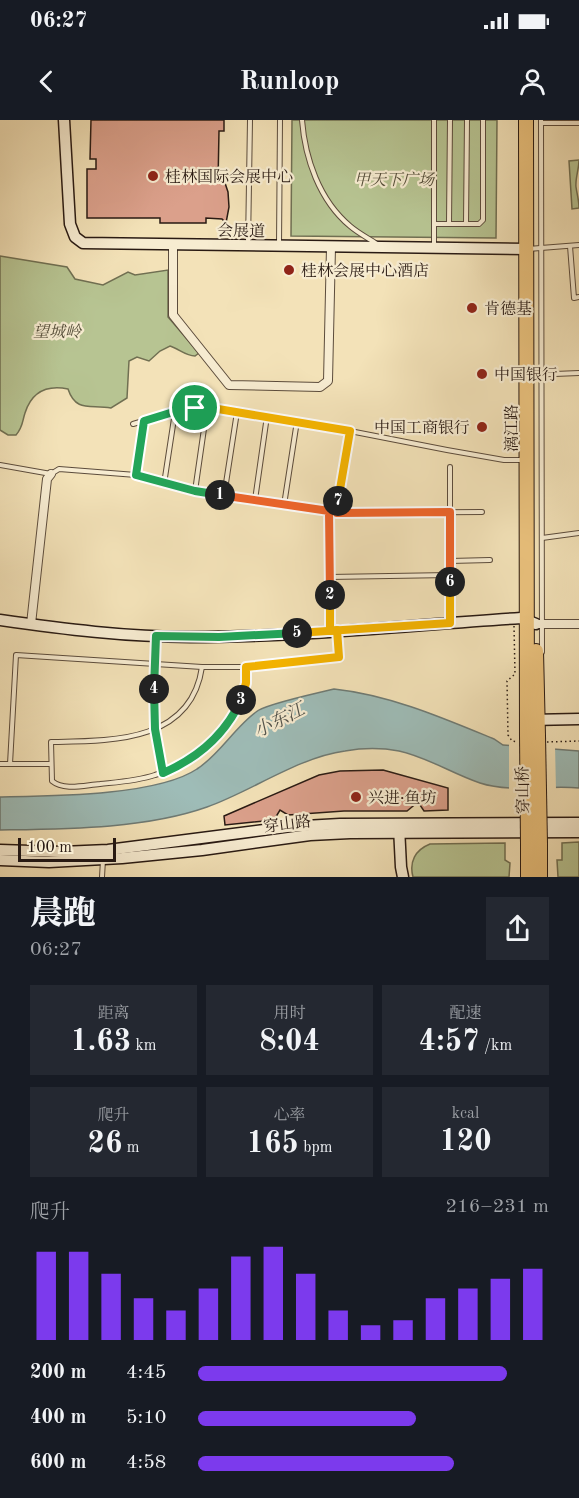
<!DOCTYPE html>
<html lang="zh">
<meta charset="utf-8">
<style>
body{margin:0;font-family:"Old Standard TT","Noto Serif SC",serif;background:#242831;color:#f1f3f6;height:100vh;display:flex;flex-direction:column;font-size:22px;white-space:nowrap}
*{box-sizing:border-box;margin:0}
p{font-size:20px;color:#9ea1a6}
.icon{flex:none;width:33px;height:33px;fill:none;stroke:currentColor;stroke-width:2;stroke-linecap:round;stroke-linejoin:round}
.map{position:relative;height:757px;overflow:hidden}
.side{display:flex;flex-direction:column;background:#171b24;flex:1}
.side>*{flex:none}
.scale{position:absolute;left:18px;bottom:15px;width:98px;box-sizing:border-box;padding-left:6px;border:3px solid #291a13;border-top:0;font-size:16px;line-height:21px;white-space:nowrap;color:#291a13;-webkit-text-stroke:4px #f7ecd1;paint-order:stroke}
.pin{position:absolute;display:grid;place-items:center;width:51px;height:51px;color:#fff;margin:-26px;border:3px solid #fff;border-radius:50%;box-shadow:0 2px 6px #0007}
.km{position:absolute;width:30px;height:30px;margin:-15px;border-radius:50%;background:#222;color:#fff;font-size:16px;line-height:30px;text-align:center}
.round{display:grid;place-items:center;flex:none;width:63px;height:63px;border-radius:0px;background:#242831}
.headline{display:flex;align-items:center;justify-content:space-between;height:102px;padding:0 30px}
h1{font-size:33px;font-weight:800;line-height:45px}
.metrics{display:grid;grid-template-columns:repeat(3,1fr);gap:9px;height:102px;padding:6px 30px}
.metrics div{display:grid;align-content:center;border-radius:0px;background:#242831;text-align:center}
.metrics b{font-size:30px;font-weight:800}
.metrics small{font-size:16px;font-weight:400}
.metrics p{font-size:16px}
.chart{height:168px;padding:12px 30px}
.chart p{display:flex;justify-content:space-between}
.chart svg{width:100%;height:108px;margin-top:6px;stroke:#7c3aed;stroke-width:6}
ul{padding:0 30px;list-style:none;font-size:20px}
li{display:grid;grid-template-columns:96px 72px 1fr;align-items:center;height:45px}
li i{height:15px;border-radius:8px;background:#7c3aed}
.status{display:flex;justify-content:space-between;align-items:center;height:42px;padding:0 30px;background:#171b24;direction:ltr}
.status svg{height:16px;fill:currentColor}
header{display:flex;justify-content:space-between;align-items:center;height:78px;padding:0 30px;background:#171b24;font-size:27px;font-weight:800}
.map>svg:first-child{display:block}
.green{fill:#b7c492;stroke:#706f52;stroke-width:1.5}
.water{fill:#9ebcb7;stroke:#6f7b75;stroke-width:1.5}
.pier{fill:#f3e2b8}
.building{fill:#dba08b;stroke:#291a13;stroke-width:1.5}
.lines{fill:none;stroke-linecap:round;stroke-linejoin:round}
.lane-casing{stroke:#5c4c3c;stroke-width:6}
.street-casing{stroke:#5c4c3c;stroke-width:10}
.secondary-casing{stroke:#291a13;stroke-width:13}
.highway-casing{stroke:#291a13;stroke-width:16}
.path{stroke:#291a13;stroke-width:1.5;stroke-dasharray:1.5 3;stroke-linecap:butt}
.lane{stroke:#f7ecd1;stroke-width:4}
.street{stroke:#f7ecd1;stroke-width:8}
.secondary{stroke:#f7ecd1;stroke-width:10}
.highway{stroke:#eac17c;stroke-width:14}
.highway-bridge-casing{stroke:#291a13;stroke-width:16;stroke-linecap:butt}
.highway-bridge{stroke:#eac17c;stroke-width:14}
.split-1-casing{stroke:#fff;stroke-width:12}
.split-2-casing{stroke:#fff;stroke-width:12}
.split-3-casing{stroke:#fff;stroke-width:12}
.split-4-casing{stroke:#fff;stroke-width:12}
.split-5-casing{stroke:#fff;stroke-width:12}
.split-6-casing{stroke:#fff;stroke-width:12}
.split-7-casing{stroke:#fff;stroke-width:12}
.split-8-casing{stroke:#fff;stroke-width:12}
.split-1{stroke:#22a559;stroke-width:8}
.split-2{stroke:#f0652b;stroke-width:8}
.split-3{stroke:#f5b400;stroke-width:8}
.split-4{stroke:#22a559;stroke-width:8}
.split-5{stroke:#22a559;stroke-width:8}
.split-6{stroke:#f5b400;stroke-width:8}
.split-7{stroke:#f0652b;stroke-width:8}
.split-8{stroke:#f5b400;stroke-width:8}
.poi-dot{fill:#8f2418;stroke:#f7ecd1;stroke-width:2}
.labels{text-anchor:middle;stroke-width:4.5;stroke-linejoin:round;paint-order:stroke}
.poi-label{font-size:16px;fill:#291a13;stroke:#f7ecd1;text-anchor:start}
.park-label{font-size:16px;font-style:italic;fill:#544d39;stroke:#f7ecd1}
.street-label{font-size:16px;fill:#291a13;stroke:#f7ecd1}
.water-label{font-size:18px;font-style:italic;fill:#52534c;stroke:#f7ecd1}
</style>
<div class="status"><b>06:27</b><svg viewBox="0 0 49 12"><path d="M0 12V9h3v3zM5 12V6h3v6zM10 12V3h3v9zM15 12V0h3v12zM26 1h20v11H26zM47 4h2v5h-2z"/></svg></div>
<header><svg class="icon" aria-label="back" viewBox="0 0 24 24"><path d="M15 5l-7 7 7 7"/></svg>Runloop<svg class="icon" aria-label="person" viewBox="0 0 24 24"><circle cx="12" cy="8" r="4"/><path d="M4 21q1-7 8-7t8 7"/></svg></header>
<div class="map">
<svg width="579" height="757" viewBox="0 0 579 757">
<rect width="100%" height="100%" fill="#f3e2b8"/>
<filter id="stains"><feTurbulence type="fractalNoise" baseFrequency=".00333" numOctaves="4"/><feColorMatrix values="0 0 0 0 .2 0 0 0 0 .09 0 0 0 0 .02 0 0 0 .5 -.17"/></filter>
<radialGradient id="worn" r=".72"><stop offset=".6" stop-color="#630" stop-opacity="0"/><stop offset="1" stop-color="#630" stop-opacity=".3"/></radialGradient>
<g class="green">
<path d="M292,0H497L496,118L291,116Z"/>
<path d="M579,40C579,49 575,59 576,67C577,74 579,80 579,88L572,89L569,41Z"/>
<path d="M0,136L67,147L75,159L103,165L128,152L135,155L168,150V197L199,233L195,236C186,236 179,229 170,226L160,231L149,241L137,237L129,241L127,278L111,288C91,284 76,293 68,269C48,265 32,271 25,293C22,302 23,307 16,315H8L0,310Z"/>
<path d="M579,722V757H558L557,740H562V723Z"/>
<path d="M505,723V740L510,743L509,757H413C409,742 415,730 430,724Z"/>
</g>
<path class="water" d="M334,569C390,575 443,598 494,619L503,625L579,631V668C547,665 511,673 480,663C453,654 427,637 399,631C383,628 362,628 345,631C299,637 250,672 207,687C145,709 65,709 0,710V677C50,676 157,676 197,649C219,635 235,607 256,592C265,584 319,573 334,569Z"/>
<path class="pier" d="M509,623L555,626L556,670H509Z"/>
<g class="building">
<path d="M91,0H224V11H219L218,63H225L228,72L229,87L226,103L222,99L206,98V103H160V98H87V49H96V39H90Z"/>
<path d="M383,650L448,668V690L424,691L418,682L407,691H344L288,695L280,690L274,700L225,705L224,696L319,655L340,651Z"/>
</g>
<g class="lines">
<defs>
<g id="lane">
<path d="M302,0C305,38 319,80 350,106C358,113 368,118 377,124"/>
<path d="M541,0L542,532"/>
<path d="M541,3H579"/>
<path d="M434,104H479L483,100V0"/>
<path d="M449,104L450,0"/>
<path d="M466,104L467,0"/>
<path d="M248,125L250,0"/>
<path d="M279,125L280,0"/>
<path d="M434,125V0"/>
<path d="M570,126L574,178L579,177"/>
<path d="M528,129L579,125"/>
<path d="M530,255L579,253"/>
<path d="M133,304L170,293L207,288L309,303L447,330L504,340H521"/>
<path d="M0,345L51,354L59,349L136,355L195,371L337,393L482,392"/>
<path d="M450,347V502"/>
<path d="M136,355L144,301"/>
<path d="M164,364L175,292"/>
<path d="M195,371L207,288"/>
<path d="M224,376L237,292"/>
<path d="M255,380L267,296"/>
<path d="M284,385L297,301"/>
<path d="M329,391L330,510"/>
<path d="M337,393L349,311"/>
<path d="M542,418L579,413"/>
<path d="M450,441L490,440"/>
<path d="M329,457L450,455"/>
<path d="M156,516L153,588L163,653"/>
<path d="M202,547C191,623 111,621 51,622L52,661C64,671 85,665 100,664C119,662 137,661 155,655C203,641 246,599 246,547"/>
<path d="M0,644H51"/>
<path d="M10,644L16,535L202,547H246L339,537L337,514"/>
<path d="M102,757L103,740"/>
</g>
<g id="street">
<path d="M173,125V195L229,265L320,267L328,261L331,127"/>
<path d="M31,504L47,359L51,354"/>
<path d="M536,504H579"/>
</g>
<g id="secondary">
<path d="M64,0L70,104L75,117L83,123L527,129"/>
<path d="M0,500C63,509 127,517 190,517C300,517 411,505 521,498L536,504"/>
<path d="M530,600L579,599"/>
<path d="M399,707L401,747L403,757"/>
<path d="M0,730L62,732L108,730L287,707L340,704L579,703"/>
<path d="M0,740L49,742L122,738L202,730L310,715L350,713L579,712"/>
</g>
<g id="highway">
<path d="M526,0L527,616"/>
<path d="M536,531L538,616"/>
<path d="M528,725V757"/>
<path d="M540,757V724"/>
</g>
</defs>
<use href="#lane" class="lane-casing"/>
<use href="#street" class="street-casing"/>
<use href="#secondary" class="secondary-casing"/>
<use href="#highway" class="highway-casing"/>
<g class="path">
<path d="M514,506L515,554L507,561L508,615L512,621L518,622"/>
<path d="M547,622L579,621"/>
</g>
<use href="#lane" class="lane"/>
<use href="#street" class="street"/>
<use href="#secondary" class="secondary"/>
<use href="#highway" class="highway"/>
<defs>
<g id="highway-bridge">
<path d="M527,616L528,725"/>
<path d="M538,616L540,724"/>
</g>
</defs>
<use href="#highway-bridge" class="highway-bridge-casing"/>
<use href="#highway-bridge" class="highway-bridge"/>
</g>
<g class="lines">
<defs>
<path id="split-1" d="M195,288L170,293L144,301L136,355L195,371L220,375"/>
<path id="split-2" d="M220,375L329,391L330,475"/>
<path id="split-3" d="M241,580L246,563V547L339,537L337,510L330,511V475"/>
<path id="split-4" d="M154,569L155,609L163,653C198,638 225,615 241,580"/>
<path id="split-5" d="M154,569L156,516L219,517L297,513"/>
<path id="split-6" d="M297,513L450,503V462"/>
<path id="split-7" d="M338,381L337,393L450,392V462"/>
<path id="split-8" d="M195,288L218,289L350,311L338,381"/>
</defs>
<use href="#split-1" class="split-1-casing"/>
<use href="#split-2" class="split-2-casing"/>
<use href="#split-3" class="split-3-casing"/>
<use href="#split-4" class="split-4-casing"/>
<use href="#split-5" class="split-5-casing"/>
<use href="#split-6" class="split-6-casing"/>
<use href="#split-7" class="split-7-casing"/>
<use href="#split-8" class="split-8-casing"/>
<use href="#split-1" class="split-1"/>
<use href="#split-2" class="split-2"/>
<use href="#split-3" class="split-3"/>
<use href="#split-4" class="split-4"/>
<use href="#split-5" class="split-5"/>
<use href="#split-6" class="split-6"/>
<use href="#split-7" class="split-7"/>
<use href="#split-8" class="split-8"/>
</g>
<g class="poi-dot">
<circle cx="153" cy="56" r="6"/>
<circle cx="289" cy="150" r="6"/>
<circle cx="472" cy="188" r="6"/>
<circle cx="482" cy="254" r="6"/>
<circle cx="482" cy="307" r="6"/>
<circle cx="356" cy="677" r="6"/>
</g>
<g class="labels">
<g class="poi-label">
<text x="165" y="62">桂林国际会展中心</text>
<text x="301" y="156">桂林会展中心酒店</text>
<text x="484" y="194">肯德基</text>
<text x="494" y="260">中国银行</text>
<text x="470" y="313" text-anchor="end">中国工商银行</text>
<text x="368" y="683">兴进·鱼坊</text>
</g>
<g class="park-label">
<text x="394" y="65">甲天下广场</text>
<text x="57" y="217">望城岭</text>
</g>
<g class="street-label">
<text transform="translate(241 110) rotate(1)" y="6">会展道</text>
<text transform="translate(511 308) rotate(-90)" y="6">漓江路</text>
<text transform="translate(522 670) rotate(-91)" y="6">穿山桥</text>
<text transform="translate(287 703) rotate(-7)" y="6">穿山路</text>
</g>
<g class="water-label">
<text transform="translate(279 600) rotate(-27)" y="6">小东江</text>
</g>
</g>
<rect width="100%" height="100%" filter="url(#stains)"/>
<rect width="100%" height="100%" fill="url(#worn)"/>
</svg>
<div class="scale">100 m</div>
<div class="pin" style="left:195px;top:288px;background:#1e9e55"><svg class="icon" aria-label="arrive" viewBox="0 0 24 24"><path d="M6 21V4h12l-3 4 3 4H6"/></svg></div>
<b class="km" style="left:220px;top:375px">1</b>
<b class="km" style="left:330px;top:475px">2</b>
<b class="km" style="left:241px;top:580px">3</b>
<b class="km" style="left:154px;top:569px">4</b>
<b class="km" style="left:297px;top:513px">5</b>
<b class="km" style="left:450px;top:462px">6</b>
<b class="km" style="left:338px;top:381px">7</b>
</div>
<section class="side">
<div class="headline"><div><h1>晨跑</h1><p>06:27</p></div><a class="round"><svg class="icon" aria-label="share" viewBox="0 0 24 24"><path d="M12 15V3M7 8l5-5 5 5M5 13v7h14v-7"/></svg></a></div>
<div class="metrics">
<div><p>距离</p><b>1.63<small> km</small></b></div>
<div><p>用时</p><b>8:04</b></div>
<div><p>配速</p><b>4:57<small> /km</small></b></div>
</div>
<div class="metrics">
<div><p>爬升</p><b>26<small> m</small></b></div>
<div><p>心率</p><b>165<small> bpm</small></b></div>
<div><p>kcal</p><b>120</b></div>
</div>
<div class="chart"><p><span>爬升</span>216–231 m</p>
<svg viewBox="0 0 160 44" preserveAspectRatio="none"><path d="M5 44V8M15 44V8M25 44V17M35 44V27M45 44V32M55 44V23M65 44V10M75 44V6M85 44V17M95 44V32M105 44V38M115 44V36M125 44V27M135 44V23M145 44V19M155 44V15"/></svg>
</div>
<ul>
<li><b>200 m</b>4:45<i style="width:88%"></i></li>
<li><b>400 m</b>5:10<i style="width:62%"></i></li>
<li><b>600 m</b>4:58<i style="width:73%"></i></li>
</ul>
</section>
